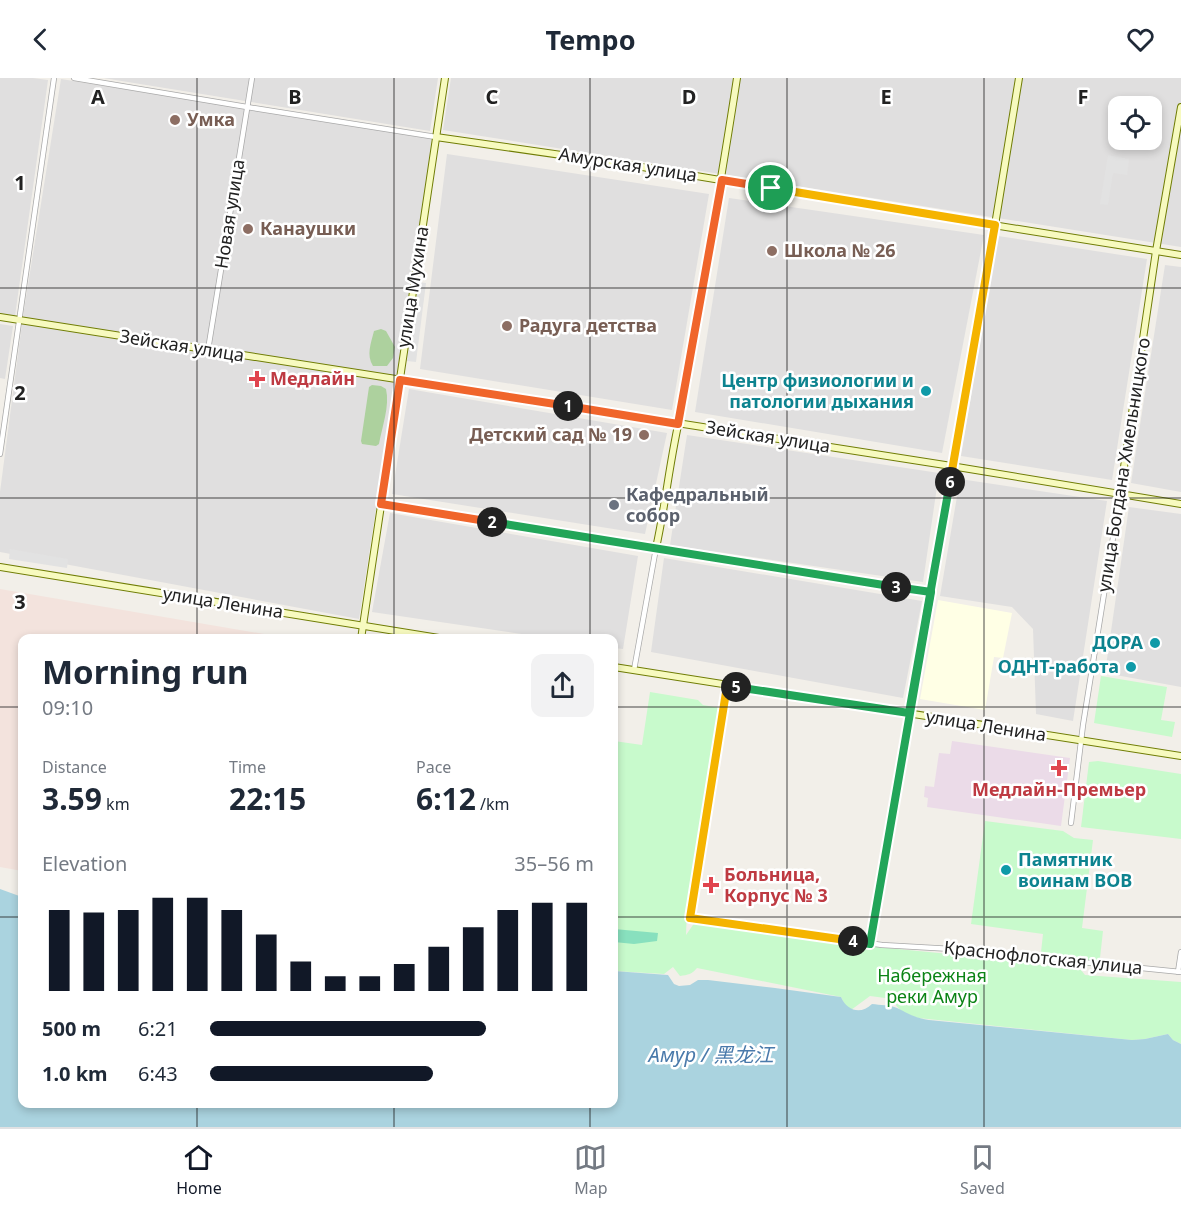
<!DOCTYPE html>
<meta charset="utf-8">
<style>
body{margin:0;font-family:"Noto Sans","Noto Sans SC",sans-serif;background:#f2f2f3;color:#1f2937;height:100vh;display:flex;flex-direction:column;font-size:22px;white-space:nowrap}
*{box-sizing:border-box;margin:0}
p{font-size:20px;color:#747a83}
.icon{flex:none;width:33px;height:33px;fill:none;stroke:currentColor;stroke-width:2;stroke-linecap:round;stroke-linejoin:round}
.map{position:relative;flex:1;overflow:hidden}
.details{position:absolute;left:18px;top:556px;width:600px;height:474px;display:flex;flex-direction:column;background:#fff;border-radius:12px;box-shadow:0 3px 9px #0003}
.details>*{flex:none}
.controls{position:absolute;left:1108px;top:18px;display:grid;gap:12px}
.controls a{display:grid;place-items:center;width:54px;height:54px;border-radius:12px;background:#fff;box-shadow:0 3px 9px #0003;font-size:30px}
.pin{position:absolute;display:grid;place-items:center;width:51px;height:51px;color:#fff;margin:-26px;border:3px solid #fff;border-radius:50%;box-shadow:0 2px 6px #0007}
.km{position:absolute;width:30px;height:30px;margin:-15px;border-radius:50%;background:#222;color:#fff;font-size:16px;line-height:30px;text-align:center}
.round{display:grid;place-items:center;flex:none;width:63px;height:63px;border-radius:12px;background:#f2f2f3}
.headline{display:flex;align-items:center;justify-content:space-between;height:102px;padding:0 24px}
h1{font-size:33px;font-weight:700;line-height:45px}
.figures{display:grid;grid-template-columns:repeat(3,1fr);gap:9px;height:102px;padding:6px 24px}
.figures div{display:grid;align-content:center}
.figures b{font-size:30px;font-weight:700}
.figures small{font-size:16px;font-weight:400}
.figures p{font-size:16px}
.chart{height:168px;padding:12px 24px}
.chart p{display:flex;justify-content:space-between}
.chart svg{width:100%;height:108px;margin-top:6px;stroke:#111827;stroke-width:6}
ul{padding:0 24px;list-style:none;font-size:20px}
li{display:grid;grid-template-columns:96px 72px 1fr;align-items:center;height:45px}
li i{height:15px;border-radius:8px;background:#111827}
header{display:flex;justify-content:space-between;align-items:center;height:78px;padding:0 24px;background:#fff;font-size:27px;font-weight:700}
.dock{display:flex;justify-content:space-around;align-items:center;height:84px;border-top:2px solid #e0e1e3;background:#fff;font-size:16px;color:#747a83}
.dock a{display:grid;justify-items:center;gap:3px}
.dock .current{color:#111827}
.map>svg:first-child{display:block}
.residential{fill:#e0dfdf;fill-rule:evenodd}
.industrial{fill:#ebdbe8}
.education{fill:#ffffe5}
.military{fill:#f3e3dd}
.forest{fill:#add19e}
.park{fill:#c8facc}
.pitch{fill:#88e0be}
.parking{fill:#e2e2e2}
.water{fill:#aad3df}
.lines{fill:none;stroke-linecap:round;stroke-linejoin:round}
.street-casing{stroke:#a9a9a9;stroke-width:6}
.secondary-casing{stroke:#707d05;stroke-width:8}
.street{stroke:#fff;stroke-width:4.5}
.secondary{stroke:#f7fabf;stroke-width:6}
.split-1-casing{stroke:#fff;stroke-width:12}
.split-2-casing{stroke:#fff;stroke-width:12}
.split-3-casing{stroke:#fff;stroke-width:12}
.split-4-casing{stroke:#fff;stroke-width:12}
.split-5-casing{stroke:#fff;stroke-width:12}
.split-6-casing{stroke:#fff;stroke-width:12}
.split-7-casing{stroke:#fff;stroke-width:12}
.split-1{stroke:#f0652b;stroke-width:8}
.split-2{stroke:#f0652b;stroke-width:8}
.split-3{stroke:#22a559;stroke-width:8}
.split-4{stroke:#22a559;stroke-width:8}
.split-5{stroke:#f5b400;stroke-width:8}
.split-6{stroke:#22a559;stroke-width:8}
.split-7{stroke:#f5b400;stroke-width:8}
.grid{fill:none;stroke:#222;stroke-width:1.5;stroke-opacity:0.55}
.education-dot{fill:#8d6e63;stroke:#fff;stroke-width:2}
.health-dot{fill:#e0444e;stroke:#fff;stroke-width:2}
.culture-dot{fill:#0f9aa8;stroke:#fff;stroke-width:2}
.worship-dot{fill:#6b7280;stroke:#fff;stroke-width:2}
.labels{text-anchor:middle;stroke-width:5;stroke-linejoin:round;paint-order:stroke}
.education-label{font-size:18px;font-weight:bold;fill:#785e54;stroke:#fff;text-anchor:start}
.street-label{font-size:18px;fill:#222;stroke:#fff}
.health-label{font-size:18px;font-weight:bold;fill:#be3a42;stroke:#fff;text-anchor:start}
.culture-label{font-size:18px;font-weight:bold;fill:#0d838f;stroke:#fff;text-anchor:end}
.worship-label{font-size:18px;font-weight:bold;fill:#5b616d;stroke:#fff;text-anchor:start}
.park-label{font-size:18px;fill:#0c8416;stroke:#fff}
.water-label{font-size:20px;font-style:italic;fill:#4a7aab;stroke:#fff}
.grid-label{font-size:20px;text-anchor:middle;font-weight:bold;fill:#222;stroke:#fff;stroke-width:5;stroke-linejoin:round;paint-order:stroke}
</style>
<header><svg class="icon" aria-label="back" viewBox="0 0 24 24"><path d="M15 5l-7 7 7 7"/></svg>Tempo<svg class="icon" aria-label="heart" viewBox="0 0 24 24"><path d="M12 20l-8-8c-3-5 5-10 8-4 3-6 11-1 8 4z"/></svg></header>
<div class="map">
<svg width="1181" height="1049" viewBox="0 0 1181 1049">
<rect width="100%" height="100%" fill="#f2efe9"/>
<g class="residential">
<path d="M0,0H33L48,2L15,238L0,236Z"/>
<path d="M103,0H438L430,53Z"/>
<path d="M451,0H1181V169L443,52ZM1119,28H1152V62H1119Z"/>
<path d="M61,1L433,61L359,541L0,474V414L23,238Z"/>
<path d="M447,76L709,116L672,332L420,291Z"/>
<path d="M729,120L984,157L942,375L695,334Z"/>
<path d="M998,158L1147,181L1112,402L961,378Z"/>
<path d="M1165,187L1181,189V414L1131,405Z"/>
<path d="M0,246L13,248L5,301L0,300Z"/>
<path d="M409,311L667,355L645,456L392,416Z"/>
<path d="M687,357L939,395L923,504L670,467Z"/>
<path d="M960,401L1107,423L1073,643L1036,636L1033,551L1012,529L940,518Z"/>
<path d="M1129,429L1181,436V609L1105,595Z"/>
<path d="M390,435L638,478L623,571L614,570V561H555L372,534Z"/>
<path d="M664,480L922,523L903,620L651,574Z"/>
</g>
<path class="industrial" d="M952,663L1070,680L1061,748L927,729L928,720L924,719L925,708L934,709L939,675L950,676Z"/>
<path class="education" d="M938,522L1012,535L1003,580L994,579L985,632L920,621Z"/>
<path class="military" d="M0,511L293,561H22V793L0,789Z"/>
<g class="forest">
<path d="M381,251L386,253L395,269L393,280L387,288H373C366,277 371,265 374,253Z"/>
<path d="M372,307L381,308L386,311C390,328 382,349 379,366L376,368L362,366L361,363L369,309Z"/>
</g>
<g class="park">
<path d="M1101,598L1167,609L1161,642L1175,644L1172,659L1094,645Z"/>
<path d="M650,614L698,622L703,627L720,630L687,830L686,857L695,844L877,869L980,879L1081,892L1085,897L1181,904V966L1173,962L1168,956L1145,961L1132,962L918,940C906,936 897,933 893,921L870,918L851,932L845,927L841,919L697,890C692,896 688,897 680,898L673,889L664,896L614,893V663L642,667Z"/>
<path d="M1098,683L1181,696V761L1081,749L1089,684Z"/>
<path d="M985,743L1063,753L1074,760L1093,762L1082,850L1103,853L1099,889L1040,883L1043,856L971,846Z"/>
</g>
<path class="pitch" d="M614,851L658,855L657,863L634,866L614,864Z"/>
<g class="parking">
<path d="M1108,77L1129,81L1127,97L1113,95L1108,127L1100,126Z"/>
<path d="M418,204L426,205L416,284L407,283Z"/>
<path d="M10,471L68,481L67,490L9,481Z"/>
</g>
<path class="water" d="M0,811L22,819V1026H614V893L668,897L674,906L679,908L690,907L698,902H708L775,910L841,919C847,933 861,937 872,926C880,927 890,927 897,930C909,936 915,940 929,942L1132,962L1145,961L1168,956L1173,962L1181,966V1049H0Z"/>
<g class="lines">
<defs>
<g id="street">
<path d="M74,0L247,29L436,59"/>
<path d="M208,272L252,0"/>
<path d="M0,376L54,0"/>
<path d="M381,426L931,514"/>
<path d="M634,592L656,470"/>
<path d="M727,607L690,840L882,867L952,871L1181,894"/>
<path d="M1071,745L1083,647L1120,416"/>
<path d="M1178,894L1181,874"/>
</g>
<g id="secondary">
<path d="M436,59L624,86L962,142L1181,177"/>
<path d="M0,239L945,387L1181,426"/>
<path d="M1120,416L1156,173L1181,29"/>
<path d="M656,470C666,425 670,379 681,334C700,223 720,112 737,0"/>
<path d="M0,489L445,561"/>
<path d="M361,561L445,0"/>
<path d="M614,589L1181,678"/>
<path d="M870,866L995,147L1019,0"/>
</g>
</defs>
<use href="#street" class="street-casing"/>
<use href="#secondary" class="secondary-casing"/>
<use href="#street" class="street"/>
<use href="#secondary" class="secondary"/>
</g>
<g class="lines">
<defs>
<path id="split-1" d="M568,328L678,346L722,102L771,110"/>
<path id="split-2" d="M492,444L381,426L400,302L568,328"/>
<path id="split-3" d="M492,444L896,509"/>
<path id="split-4" d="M853,863L870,866L931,514L896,509"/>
<path id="split-5" d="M736,609L727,608L690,840L853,863"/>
<path id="split-6" d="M736,609L909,635L950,404"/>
<path id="split-7" d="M771,110L995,147L950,404"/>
</defs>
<use href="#split-1" class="split-1-casing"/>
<use href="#split-2" class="split-2-casing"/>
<use href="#split-3" class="split-3-casing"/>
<use href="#split-4" class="split-4-casing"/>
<use href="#split-5" class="split-5-casing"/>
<use href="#split-6" class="split-6-casing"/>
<use href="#split-7" class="split-7-casing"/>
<use href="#split-1" class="split-1"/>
<use href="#split-2" class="split-2"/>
<use href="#split-3" class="split-3"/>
<use href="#split-4" class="split-4"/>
<use href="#split-5" class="split-5"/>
<use href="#split-6" class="split-6"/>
<use href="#split-7" class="split-7"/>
</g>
<path class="grid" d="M197,0V561M394,0V561M590,0V561M787,0V1049M984,0V1049M0,210H1181M0,420H1181M0,629H22M614,629H1181M0,839H22M614,839H1181M197,1026V1049M394,1026V1049M590,1026V1049"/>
<g class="education-dot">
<circle cx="175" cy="42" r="6"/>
<circle cx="248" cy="151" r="6"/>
<circle cx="772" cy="173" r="6"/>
<circle cx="507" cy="248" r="6"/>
<circle cx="644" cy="357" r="6"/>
</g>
<g class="health-dot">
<path d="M254 292h6v6h6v6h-6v6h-6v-6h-6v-6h6z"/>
<path d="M1056 681h6v6h6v6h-6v6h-6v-6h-6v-6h6z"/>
<path d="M708 798h6v6h6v6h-6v6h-6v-6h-6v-6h6z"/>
</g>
<g class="culture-dot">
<circle cx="926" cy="313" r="6"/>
<circle cx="1155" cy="565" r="6"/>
<circle cx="1131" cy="589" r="6"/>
<circle cx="1006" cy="792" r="6"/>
</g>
<circle class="worship-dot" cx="614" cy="427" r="6"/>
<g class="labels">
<g class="education-label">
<text x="187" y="48">Умка</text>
<text x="260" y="157">Канаушки</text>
<text x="784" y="179">Школа № 26</text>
<text x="519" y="254">Радуга детства</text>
<text x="632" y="363" text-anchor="end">Детский сад № 19</text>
</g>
<g class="street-label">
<text transform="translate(628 87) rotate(9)" y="6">Амурская улица</text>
<text transform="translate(230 136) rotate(-81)" y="6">Новая улица</text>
<text transform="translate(413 209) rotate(-81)" y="6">улица Мухина</text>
<text transform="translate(182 268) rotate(9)" y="6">Зейская улица</text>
<text transform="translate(768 359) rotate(9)" y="6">Зейская улица</text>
<text transform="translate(1124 387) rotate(-81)" y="6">улица Богдана Хмельницкого</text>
<text transform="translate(223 525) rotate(9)" y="6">улица Ленина</text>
<text transform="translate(986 648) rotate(9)" y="6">улица Ленина</text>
<text transform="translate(1043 880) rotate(6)" y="6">Краснофлотская улица</text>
</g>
<g class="health-label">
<text x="270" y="307">Медлайн</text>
<text x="1059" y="718" text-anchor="middle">Медлайн-Премьер</text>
<text x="724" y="803">Больница,<tspan x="724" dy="21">Корпус № 3</tspan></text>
</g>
<g class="culture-label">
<text x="914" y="309">Центр физиологии и<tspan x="914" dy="21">патологии дыхания</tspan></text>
<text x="1143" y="571">ДОРА</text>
<text x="1119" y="595">ОДНТ-работа</text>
<text x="1018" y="788" text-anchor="start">Памятник<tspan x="1018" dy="21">воинам ВОВ</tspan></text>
</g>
<g class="worship-label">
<text x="626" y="423">Кафедральный<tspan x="626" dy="21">собор</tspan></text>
</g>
<g class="park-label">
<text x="932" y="904">Набережная<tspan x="932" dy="21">реки Амур</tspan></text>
</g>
<g class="water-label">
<text x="711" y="984">Амур / 黑龙江</text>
</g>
</g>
<g class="grid-label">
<text x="98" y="26">A</text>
<text x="295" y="26">B</text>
<text x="492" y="26">C</text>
<text x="689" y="26">D</text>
<text x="886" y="26">E</text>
<text x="1083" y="26">F</text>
<text x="20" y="112">1</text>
<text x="20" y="322">2</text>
<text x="20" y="531">3</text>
</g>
</svg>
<div class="controls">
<a><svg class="icon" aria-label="locate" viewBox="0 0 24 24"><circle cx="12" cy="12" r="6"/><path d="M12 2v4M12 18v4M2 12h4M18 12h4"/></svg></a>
</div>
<div class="pin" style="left:771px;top:110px;background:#1e9e55"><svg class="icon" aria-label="arrive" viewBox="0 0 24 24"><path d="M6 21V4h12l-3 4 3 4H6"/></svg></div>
<b class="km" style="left:568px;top:328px">1</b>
<b class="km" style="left:492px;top:444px">2</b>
<b class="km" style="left:896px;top:509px">3</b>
<b class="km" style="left:853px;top:863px">4</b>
<b class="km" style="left:736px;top:609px">5</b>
<b class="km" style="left:950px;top:404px">6</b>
<section class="details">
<div class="headline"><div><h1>Morning run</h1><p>09:10</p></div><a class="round"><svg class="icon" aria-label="share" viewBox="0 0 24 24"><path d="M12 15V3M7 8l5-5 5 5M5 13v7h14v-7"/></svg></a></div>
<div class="figures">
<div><p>Distance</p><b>3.59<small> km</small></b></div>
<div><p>Time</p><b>22:15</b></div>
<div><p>Pace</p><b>6:12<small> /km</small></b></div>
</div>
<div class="chart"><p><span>Elevation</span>35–56 m</p>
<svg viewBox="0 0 160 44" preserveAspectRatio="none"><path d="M5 44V11M15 44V12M25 44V11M35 44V6M45 44V6M55 44V11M65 44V21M75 44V32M85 44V38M95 44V38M105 44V33M115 44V26M125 44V18M135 44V11M145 44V8M155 44V8"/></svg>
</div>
<ul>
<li><b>500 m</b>6:21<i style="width:72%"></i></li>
<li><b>1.0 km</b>6:43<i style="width:58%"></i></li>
</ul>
</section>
</div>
<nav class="dock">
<a class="current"><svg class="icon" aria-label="home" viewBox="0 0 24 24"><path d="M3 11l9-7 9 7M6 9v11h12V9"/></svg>Home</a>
<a><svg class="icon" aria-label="map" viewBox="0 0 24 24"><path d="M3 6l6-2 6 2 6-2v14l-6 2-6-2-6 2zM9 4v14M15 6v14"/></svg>Map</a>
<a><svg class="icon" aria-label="saved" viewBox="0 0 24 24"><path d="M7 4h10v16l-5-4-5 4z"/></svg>Saved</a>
</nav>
